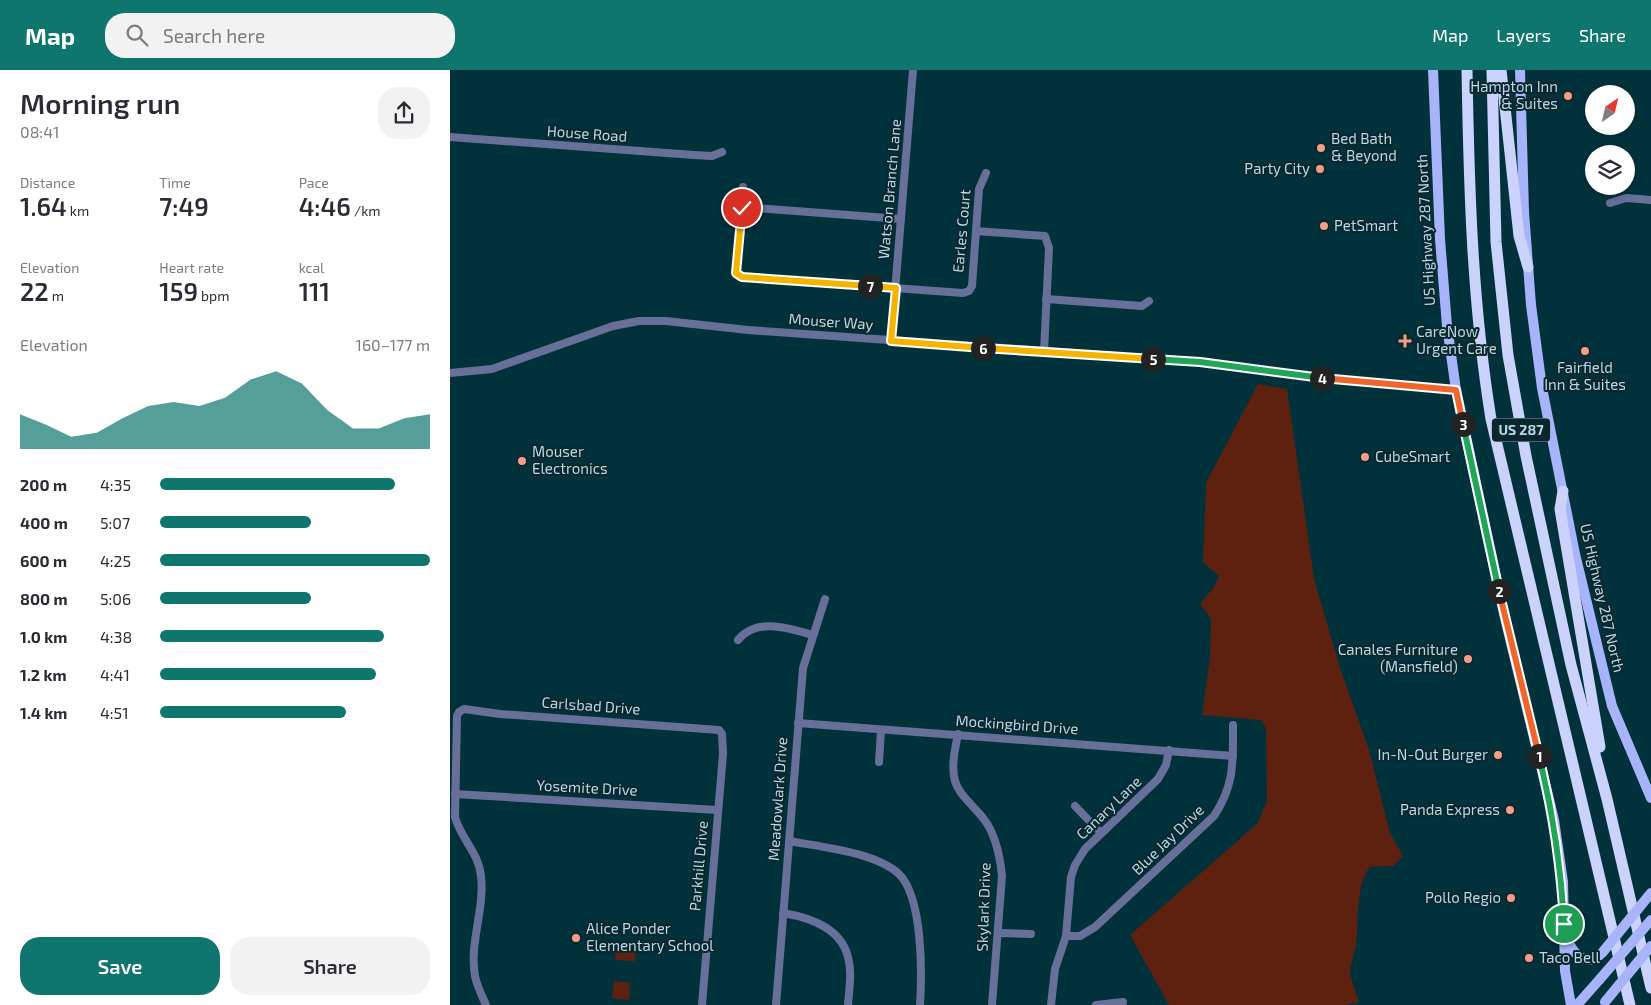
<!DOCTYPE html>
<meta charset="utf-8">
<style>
body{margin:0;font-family:"Exo 2",sans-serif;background:#f2f2f3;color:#2b2b33;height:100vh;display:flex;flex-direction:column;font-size:19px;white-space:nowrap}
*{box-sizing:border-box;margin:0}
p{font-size:16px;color:#7c7c81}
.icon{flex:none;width:28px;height:28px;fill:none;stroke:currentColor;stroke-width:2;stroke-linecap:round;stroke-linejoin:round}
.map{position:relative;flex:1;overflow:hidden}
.details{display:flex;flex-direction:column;background:#fff;width:450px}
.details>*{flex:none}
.needle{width:32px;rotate:34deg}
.controls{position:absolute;left:1135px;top:15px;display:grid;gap:10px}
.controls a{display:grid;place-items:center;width:50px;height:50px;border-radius:50%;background:#fff;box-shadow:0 2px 8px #0003;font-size:25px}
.pin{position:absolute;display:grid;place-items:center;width:42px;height:42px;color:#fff;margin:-21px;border:2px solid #fff;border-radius:50%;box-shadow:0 1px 5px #0007}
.km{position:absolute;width:25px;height:25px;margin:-12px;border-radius:50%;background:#222;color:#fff;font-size:14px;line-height:25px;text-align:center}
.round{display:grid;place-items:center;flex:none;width:52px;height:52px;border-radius:20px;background:#f2f2f3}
.overview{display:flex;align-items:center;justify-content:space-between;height:85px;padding:0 20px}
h1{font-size:28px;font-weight:600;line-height:38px}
.metrics{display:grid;grid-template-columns:repeat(3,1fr);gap:8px;height:85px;padding:5px 20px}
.metrics div{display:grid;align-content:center}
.metrics b{font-size:25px;font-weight:600}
.metrics small{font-size:14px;font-weight:400}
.metrics p{font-size:14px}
.chart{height:140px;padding:10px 20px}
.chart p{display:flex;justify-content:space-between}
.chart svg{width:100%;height:90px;margin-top:5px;fill:#0f766e;opacity:.7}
.button{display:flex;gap:10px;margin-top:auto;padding:10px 20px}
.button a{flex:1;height:58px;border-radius:20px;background:#0f766e;color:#fff;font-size:20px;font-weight:600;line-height:58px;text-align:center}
.button a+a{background:#f2f2f3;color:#2b2b33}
ul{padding:0 20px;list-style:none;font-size:16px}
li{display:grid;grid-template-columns:80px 60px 1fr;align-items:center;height:38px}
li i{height:12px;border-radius:6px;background:#0f766e}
header{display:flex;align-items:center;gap:30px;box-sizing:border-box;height:70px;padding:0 25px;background:#0f766e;color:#fff}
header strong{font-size:24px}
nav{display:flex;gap:28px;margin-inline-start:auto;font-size:18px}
.search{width:350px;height:45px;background:#f2f2f3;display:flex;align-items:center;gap:12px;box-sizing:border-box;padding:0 18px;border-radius:20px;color:#7c7c81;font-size:19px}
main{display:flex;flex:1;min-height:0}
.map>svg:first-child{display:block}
.green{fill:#5f210f}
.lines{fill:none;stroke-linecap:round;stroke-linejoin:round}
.minor{stroke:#686f99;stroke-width:8}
.major{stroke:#a8b4f9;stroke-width:10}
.highway{stroke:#cbd3fd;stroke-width:11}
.major-bridge{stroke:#a8b4f9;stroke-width:10}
.split-1-casing{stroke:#fff;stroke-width:10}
.split-2-casing{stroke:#fff;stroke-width:10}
.split-3-casing{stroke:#fff;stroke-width:10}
.split-4-casing{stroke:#fff;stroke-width:10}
.split-5-casing{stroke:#fff;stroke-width:10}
.split-6-casing{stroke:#fff;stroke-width:10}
.split-7-casing{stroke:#fff;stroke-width:10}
.split-8-casing{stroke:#fff;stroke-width:10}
.split-1{stroke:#22a559;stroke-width:6}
.split-2{stroke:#f0652b;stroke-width:6}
.split-3{stroke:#22a559;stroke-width:6}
.split-4{stroke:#f0652b;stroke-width:6}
.split-5{stroke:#22a559;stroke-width:6}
.split-6{stroke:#f5b400;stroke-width:6}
.split-7{stroke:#f5b400;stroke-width:6}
.split-8{stroke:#f5b400;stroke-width:6}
.poi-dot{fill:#f49e86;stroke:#0c262d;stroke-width:2}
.labels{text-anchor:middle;stroke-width:4;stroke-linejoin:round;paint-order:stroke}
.shield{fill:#0c262d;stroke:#81a3ad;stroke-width:1}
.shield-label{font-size:14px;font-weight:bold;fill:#b3d9e4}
.poi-label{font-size:15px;fill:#b3d9e4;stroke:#0c262d;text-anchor:start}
.street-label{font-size:15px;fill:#b3d9e4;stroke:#0c262d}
</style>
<header>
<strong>Map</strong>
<div class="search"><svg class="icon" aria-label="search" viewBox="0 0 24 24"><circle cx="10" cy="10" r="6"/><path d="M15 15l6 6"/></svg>Search here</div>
<nav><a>Map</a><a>Layers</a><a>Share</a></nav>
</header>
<main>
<section class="details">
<div class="overview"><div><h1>Morning run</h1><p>08:41</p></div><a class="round"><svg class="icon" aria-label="share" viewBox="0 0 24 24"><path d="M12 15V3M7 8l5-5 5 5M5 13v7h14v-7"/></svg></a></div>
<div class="metrics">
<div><p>Distance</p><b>1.64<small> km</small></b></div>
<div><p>Time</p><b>7:49</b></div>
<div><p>Pace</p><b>4:46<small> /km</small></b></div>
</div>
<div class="metrics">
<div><p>Elevation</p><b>22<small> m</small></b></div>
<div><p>Heart rate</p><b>159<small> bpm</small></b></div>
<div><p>kcal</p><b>111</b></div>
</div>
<div class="chart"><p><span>Elevation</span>160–177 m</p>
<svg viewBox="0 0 160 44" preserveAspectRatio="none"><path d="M0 44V27L10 32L20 38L30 36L40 29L50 23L60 21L70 23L80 19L90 10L100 6L110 12L120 25L130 34L140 34L150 29L160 27V44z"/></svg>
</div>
<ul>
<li><b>200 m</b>4:35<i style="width:87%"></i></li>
<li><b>400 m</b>5:07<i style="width:56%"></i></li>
<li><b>600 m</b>4:25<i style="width:100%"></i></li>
<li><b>800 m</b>5:06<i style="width:56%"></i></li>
<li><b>1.0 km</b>4:38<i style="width:83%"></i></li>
<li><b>1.2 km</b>4:41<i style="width:80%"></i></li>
<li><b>1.4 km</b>4:51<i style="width:69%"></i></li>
</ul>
<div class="button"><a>Save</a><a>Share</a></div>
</section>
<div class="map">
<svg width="1201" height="935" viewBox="0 0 1201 935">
<rect width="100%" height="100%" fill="#01323c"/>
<g class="green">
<path d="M808,314L837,319L864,509L890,598L919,680L940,763L953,786L943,796L920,797C905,815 909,852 906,875C905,883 900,894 900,902C901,911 906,922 909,932L897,935H719L680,865L808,753L817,731L816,658L811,650L752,645L760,588L761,549L750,534L764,517L769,506L753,492L756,413Z"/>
<path d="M166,877L186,878L185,891L165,890Z"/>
<path d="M164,911L180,913L179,930L162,928Z"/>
</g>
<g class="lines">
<g class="minor">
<path d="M0,67L244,85L262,86L272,82"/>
<path d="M293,117L286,203L292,207L513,223L519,221L522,216L529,119L536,103"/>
<path d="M1160,133L1176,128L1201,130"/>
<path d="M292,137L451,149"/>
<path d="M526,161L595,166L599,178L594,282"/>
<path d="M596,229L692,236L699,231"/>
<path d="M441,271L463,0"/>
<path d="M0,303L42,299L163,256L189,251H216L298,260L750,292L865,307L1006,320"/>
<path d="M288,570C306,547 339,558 363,565"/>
<path d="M348,653L783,686"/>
<path d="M508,664C505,679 501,696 505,711C509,725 524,736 533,748C546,764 550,786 552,806L542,935"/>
<path d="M429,692L431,660"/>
<path d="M5,724L267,740"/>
<path d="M625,736L651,763"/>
<path d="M339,771C371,777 425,782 449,804C473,828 472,903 470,935"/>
<path d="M333,843C362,848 394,859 399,892C402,906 399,921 398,935"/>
<path d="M548,863L581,864"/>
<path d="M616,866H630L645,857L764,746C785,715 783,690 783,655"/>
<path d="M36,935C32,926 27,916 25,906C19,873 35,839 31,806C29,783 11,769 5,747L7,646L9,642L14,639L50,644L269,660L272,664L273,684L252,935"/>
<path d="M326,935L353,598L375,529"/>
<path d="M601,935L605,899L616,866L621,807L625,795L635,779L708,709L716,695L719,680"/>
<path d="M646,935L673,932"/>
</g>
<g class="major">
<path d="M983,0L990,169L997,256L1006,320L1055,548L1104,750L1113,812L1115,901L1121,935"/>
<path d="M1070,0L1074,142L1081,235L1092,318L1125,484L1162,636L1201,728"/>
<path d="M1116,866C1121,878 1125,887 1138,890"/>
<path d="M1127,935L1150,909"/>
</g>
<g class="highway">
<path d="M1017,0C1019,119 1022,231 1041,349L1180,935"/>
<path d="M1042,0L1046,172L1058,285L1076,386L1121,595L1157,729L1201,918"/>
<path d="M1051,0L1069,166L1078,197"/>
<path d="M1113,421L1110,439L1150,677"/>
</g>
<g class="major-bridge">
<path d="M1138,890L1145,889L1152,883L1201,823"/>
<path d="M1150,909L1201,850"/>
<path d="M1155,932L1201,876"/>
</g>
</g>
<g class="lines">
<defs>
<path id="split-1" d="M1089,686C1103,743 1111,795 1114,854"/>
<path id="split-2" d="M1049,521L1089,686"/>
<path id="split-3" d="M1013,354L1049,521"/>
<path id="split-4" d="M872,308L1006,320L1013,354"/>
<path id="split-5" d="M703,289L750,292L872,308"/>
<path id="split-6" d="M533,278L703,289"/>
<path id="split-7" d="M420,216L446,218L441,271L533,278"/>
<path id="split-8" d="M292,138L286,203L292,207L420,216"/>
</defs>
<use href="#split-1" class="split-1-casing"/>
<use href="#split-2" class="split-2-casing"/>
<use href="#split-3" class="split-3-casing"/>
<use href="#split-4" class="split-4-casing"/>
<use href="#split-5" class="split-5-casing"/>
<use href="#split-6" class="split-6-casing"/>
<use href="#split-7" class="split-7-casing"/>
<use href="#split-8" class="split-8-casing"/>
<use href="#split-1" class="split-1"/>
<use href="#split-2" class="split-2"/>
<use href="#split-3" class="split-3"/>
<use href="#split-4" class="split-4"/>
<use href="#split-5" class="split-5"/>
<use href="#split-6" class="split-6"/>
<use href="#split-7" class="split-7"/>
<use href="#split-8" class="split-8"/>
</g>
<g class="poi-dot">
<circle cx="1118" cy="26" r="5"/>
<circle cx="871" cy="78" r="5"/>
<circle cx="870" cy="99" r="5"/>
<circle cx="874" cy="156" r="5"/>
<path d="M952.5 263.5h5v5h5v5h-5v5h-5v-5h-5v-5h5z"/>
<circle cx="1135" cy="281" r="5"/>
<circle cx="915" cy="387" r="5"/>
<circle cx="72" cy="391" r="5"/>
<circle cx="1018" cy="589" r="5"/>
<circle cx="1048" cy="685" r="5"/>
<circle cx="1060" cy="740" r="5"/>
<circle cx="1061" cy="828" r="5"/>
<circle cx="126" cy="868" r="5"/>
<circle cx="1079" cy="888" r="5"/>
</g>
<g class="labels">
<rect class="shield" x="1042" y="348.5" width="58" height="23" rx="4"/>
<g class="shield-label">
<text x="1071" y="365">US 287</text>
</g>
<g class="poi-label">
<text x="1108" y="22" text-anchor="end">Hampton Inn<tspan x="1108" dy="17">&amp; Suites</tspan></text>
<text x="881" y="74">Bed Bath<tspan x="881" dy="17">&amp; Beyond</tspan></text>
<text x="860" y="104" text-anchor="end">Party City</text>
<text x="884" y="161">PetSmart</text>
<text x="966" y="267">CareNow<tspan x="966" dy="17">Urgent Care</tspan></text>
<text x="1135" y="303" text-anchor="middle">Fairfield<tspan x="1135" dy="17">Inn &amp; Suites</tspan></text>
<text x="82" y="387">Mouser<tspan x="82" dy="17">Electronics</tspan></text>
<text x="925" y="392">CubeSmart</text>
<text x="1008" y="585" text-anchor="end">Canales Furniture<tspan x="1008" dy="17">(Mansfield)</tspan></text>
<text x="1038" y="690" text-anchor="end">In-N-Out Burger</text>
<text x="1050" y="745" text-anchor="end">Panda Express</text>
<text x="1051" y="833" text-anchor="end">Pollo Regio</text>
<text x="136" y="864">Alice Ponder<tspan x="136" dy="17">Elementary School</tspan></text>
<text x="1089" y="893">Taco Bell</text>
</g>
<g class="street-label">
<text transform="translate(137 64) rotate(4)" y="5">House Road</text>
<text transform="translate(440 119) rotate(-85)" y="5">Watson Branch Lane</text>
<text transform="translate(976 160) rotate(-93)" y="5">US Highway 287 North</text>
<text transform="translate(512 161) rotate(-85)" y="5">Earles Court</text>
<text transform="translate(381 252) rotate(4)" y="5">Mouser Way</text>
<text transform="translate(1152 528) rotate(77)" y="5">US Highway 287 North</text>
<text transform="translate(141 636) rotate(4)" y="5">Carlsbad Drive</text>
<text transform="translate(567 655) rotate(4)" y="5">Mockingbird Drive</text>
<text transform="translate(137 718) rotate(3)" y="5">Yosemite Drive</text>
<text transform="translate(328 729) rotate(-86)" y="5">Meadowlark Drive</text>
<text transform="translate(659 738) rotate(-44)" y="5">Canary Lane</text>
<text transform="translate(718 770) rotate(-44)" y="5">Blue Jay Drive</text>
<text transform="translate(249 796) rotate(-85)" y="5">Parkhill Drive</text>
<text transform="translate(534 837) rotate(-88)" y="5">Skylark Drive</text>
</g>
</g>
</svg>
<div class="controls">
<a><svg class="needle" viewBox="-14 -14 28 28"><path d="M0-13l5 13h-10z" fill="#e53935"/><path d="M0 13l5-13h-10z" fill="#7c7c81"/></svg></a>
<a><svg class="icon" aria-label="layers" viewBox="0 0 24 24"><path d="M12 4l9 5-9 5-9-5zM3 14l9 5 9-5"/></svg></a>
</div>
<div class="pin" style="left:1114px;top:854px;background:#1e9e55"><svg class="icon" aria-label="arrive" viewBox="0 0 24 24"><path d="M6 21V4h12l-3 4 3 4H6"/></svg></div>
<div class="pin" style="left:292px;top:138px;background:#d93025"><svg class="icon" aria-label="check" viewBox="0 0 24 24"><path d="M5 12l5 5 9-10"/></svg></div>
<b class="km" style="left:1089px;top:686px">1</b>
<b class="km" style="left:1049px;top:521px">2</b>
<b class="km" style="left:1013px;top:354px">3</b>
<b class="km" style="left:872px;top:308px">4</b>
<b class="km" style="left:703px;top:289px">5</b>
<b class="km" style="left:533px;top:278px">6</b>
<b class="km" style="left:420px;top:216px">7</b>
</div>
</main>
